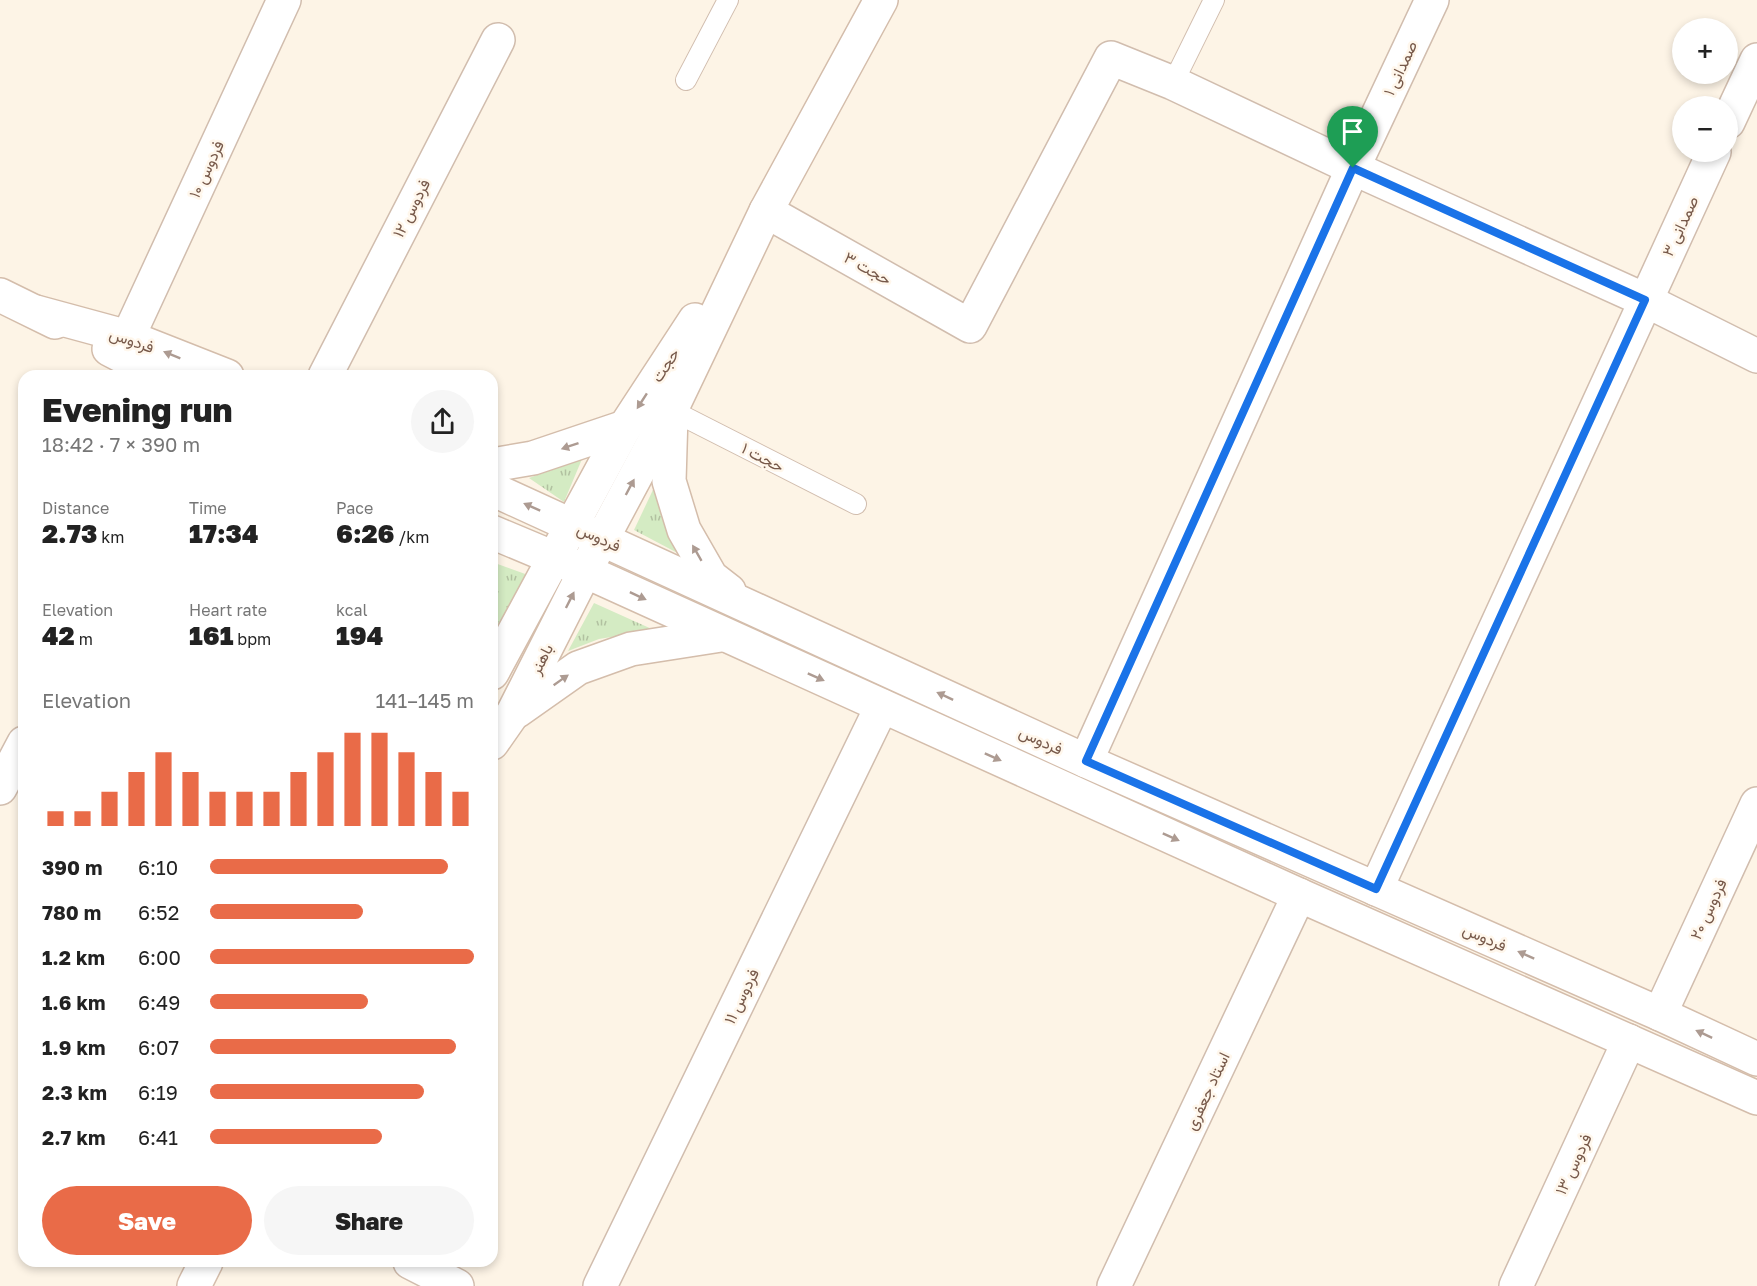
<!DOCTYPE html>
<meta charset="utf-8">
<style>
body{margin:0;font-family:"Golos Text",Vazirmatn,sans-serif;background:#f6f6f6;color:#222;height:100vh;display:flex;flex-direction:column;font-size:22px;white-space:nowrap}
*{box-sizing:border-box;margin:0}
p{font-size:20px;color:#767676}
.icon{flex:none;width:33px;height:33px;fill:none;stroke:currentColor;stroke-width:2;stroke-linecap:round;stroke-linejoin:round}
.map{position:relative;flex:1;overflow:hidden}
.sheet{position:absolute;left:18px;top:370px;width:480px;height:897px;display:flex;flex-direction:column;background:#fff;border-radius:18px;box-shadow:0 3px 9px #0003}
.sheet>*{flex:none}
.tools{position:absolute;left:1672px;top:18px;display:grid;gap:12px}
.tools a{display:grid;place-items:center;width:66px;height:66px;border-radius:50%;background:#fff;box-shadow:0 3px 9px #0003;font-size:30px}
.pin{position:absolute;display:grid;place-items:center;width:51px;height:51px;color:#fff;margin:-62px -26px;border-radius:50% 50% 50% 0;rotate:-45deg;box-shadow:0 0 6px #0007}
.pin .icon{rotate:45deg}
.round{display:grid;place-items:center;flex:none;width:63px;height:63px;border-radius:32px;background:#f6f6f6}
.summary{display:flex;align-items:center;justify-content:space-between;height:102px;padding:0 24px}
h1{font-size:33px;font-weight:800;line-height:45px}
.stats{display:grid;grid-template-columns:repeat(3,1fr);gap:9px;height:102px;padding:6px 24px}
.stats div{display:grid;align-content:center}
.stats b{font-size:26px;font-weight:800}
.stats small{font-size:16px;font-weight:400}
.stats p{font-size:16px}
.chart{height:168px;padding:12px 24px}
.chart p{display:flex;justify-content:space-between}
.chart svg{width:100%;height:108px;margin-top:6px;stroke:#e96b48;stroke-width:6}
.primary-button{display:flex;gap:12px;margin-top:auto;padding:12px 24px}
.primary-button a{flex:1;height:69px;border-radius:36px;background:#e96b48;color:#fff;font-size:24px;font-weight:800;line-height:69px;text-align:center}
.primary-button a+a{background:#f6f6f6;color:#222}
ul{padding:0 24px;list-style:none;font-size:20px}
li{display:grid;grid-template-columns:96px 72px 1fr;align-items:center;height:45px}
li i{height:15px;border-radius:8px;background:#e96b48}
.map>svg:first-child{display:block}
.grass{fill:url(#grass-tufts)}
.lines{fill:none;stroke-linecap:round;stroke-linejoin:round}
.service-casing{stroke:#d1bdae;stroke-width:22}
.minor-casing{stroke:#d1bdae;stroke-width:36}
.secondary-casing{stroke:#d4bdab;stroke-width:36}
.service{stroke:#fff;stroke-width:20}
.minor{stroke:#fff;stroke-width:33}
.secondary{stroke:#fff;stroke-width:33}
.oneway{fill:#ad9b92}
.route-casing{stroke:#fff;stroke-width:12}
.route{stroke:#1a73e8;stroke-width:8}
.labels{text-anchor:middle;stroke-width:5;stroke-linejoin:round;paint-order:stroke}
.street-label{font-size:16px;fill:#77594a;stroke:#fff7ec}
</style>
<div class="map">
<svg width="1757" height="1286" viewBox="0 0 1757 1286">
<defs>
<pattern id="grass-tufts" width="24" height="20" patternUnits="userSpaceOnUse" patternTransform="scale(1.5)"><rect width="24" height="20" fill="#d4ebc3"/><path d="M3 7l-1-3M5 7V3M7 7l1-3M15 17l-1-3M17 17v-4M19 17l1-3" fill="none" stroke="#b1c1a0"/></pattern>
</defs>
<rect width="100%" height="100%" fill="#fdf4e6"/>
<g class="grass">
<path d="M582,459L564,502L529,478Z"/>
<path d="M660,475L687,558L634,530Z"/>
<path d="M492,562L528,575L492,639Z"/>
<path d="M594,603L654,630L599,639L568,651Z"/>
</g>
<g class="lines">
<defs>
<g id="service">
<path d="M686,80L728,0"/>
<path d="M1173,83L1214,0"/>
<path d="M671,410L856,504"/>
</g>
<g id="minor">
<path d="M1728,122L1757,60"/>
<path d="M766,211L970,326L1111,58L1173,83L1353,168L1645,300L1757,356"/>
<path d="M128,337L284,0"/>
<path d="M325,376L498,40"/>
<path d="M1086,761L1353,168L1432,0"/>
<path d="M0,788L24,743"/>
<path d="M1376,889L1714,152"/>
<path d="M1660,1014L1757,804"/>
<path d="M410,1262L457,1286"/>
<path d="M600,1286L882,706"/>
<path d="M1114,1286L1299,895"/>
<path d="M1516,1286L1629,1041"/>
</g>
<g id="secondary">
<path d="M0,295L55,322"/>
<path d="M36,312L128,337L227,376"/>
<path d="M109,349L161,376"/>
<path d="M671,415L669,481L684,530L711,577L729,591"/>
<path d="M492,465L533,458L625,427"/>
<path d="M492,489L1086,761L1660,1014L1757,1059"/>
<path d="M492,532L585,571L1299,895L1757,1098"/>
<path d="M492,673L625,427L695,320"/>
<path d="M517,711L578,668L631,649L721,635"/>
<path d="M492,743L513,713L585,571L671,410L766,211L881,0"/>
<path d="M194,1286L206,1262"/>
</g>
</defs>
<use href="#service" class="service-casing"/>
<use href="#minor" class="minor-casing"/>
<use href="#secondary" class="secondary-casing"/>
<use href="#service" class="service"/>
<use href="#minor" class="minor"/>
<use href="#secondary" class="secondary"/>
</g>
<defs><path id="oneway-solid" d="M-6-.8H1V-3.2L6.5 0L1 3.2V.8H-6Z" transform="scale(1.5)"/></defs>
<g class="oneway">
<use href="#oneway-solid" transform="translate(172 355) rotate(-158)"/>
<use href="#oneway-solid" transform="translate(642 401) rotate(123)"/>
<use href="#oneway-solid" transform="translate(570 446) rotate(161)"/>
<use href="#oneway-solid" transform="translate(630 487) rotate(-62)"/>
<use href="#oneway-solid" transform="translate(532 507) rotate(-156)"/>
<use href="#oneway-solid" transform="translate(697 553) rotate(-120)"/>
<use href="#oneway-solid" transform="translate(638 596) rotate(25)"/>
<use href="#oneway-solid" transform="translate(570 600) rotate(-63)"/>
<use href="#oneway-solid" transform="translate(816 677) rotate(24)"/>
<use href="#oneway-solid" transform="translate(561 680) rotate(-35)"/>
<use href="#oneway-solid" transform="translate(945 696) rotate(-155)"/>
<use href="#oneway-solid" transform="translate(993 757) rotate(24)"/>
<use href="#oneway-solid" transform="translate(1171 837) rotate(24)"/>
<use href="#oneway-solid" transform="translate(1526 955) rotate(-156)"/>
<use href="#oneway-solid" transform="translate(1704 1034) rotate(-155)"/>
</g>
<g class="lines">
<defs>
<path id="route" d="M1353,168L1645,300L1376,889L1086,761Z"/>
</defs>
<use href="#route" class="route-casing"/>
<use href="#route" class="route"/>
</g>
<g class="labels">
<g class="street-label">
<text transform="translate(1400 68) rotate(-65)" y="6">صمدانی ۱</text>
<text transform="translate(206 169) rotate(-65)" y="6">فردوس ۱۰</text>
<text transform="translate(411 208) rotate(-63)" y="6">فردوس ۱۲</text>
<text transform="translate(1680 226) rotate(-65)" y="6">صمدانی ۳</text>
<text transform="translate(868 268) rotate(29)" y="6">حجت ۳</text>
<text transform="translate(132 340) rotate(19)" y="6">فردوس</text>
<text transform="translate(665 365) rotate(-57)" y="6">حجت</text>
<text transform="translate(763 457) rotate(27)" y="6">حجت ۱</text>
<text transform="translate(599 537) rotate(25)" y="6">فردوس</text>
<text transform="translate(541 659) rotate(-63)" y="6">باهنر</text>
<text transform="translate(1041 740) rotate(25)" y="6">فردوس</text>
<text transform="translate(1708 909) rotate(-65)" y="6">فردوس ۲۰</text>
<text transform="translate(1485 937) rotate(24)" y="6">فردوس</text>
<text transform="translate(741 996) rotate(-64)" y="6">فردوس ۱۱</text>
<text transform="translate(1207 1091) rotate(-65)" y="6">استاد جعفری</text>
<text transform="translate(1573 1164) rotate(-65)" y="6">فردوس ۱۳</text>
</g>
</g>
</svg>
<div class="tools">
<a>+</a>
<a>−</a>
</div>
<div class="pin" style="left:1353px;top:168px;background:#1e9e55"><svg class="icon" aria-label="arrive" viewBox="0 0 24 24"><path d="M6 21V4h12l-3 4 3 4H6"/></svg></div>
<section class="sheet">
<div class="summary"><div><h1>Evening run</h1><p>18:42 · 7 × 390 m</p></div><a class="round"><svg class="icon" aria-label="share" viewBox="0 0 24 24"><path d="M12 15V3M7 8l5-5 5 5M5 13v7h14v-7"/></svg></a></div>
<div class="stats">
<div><p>Distance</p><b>2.73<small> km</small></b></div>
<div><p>Time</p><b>17:34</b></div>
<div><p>Pace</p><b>6:26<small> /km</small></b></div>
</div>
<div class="stats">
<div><p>Elevation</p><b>42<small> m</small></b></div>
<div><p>Heart rate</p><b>161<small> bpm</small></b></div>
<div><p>kcal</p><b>194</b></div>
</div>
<div class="chart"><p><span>Elevation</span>141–145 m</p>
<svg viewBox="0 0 160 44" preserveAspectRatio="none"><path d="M5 44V38M15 44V38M25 44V30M35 44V22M45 44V14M55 44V22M65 44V30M75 44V30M85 44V30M95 44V22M105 44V14M115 44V6M125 44V6M135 44V14M145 44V22M155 44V30"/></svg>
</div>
<ul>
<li><b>390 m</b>6:10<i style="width:90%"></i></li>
<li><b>780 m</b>6:52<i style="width:58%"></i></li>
<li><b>1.2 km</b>6:00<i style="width:100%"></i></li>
<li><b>1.6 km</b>6:49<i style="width:60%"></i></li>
<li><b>1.9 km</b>6:07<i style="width:93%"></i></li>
<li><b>2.3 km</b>6:19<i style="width:81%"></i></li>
<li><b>2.7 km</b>6:41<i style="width:65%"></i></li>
</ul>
<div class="primary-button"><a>Save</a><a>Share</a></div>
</section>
</div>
